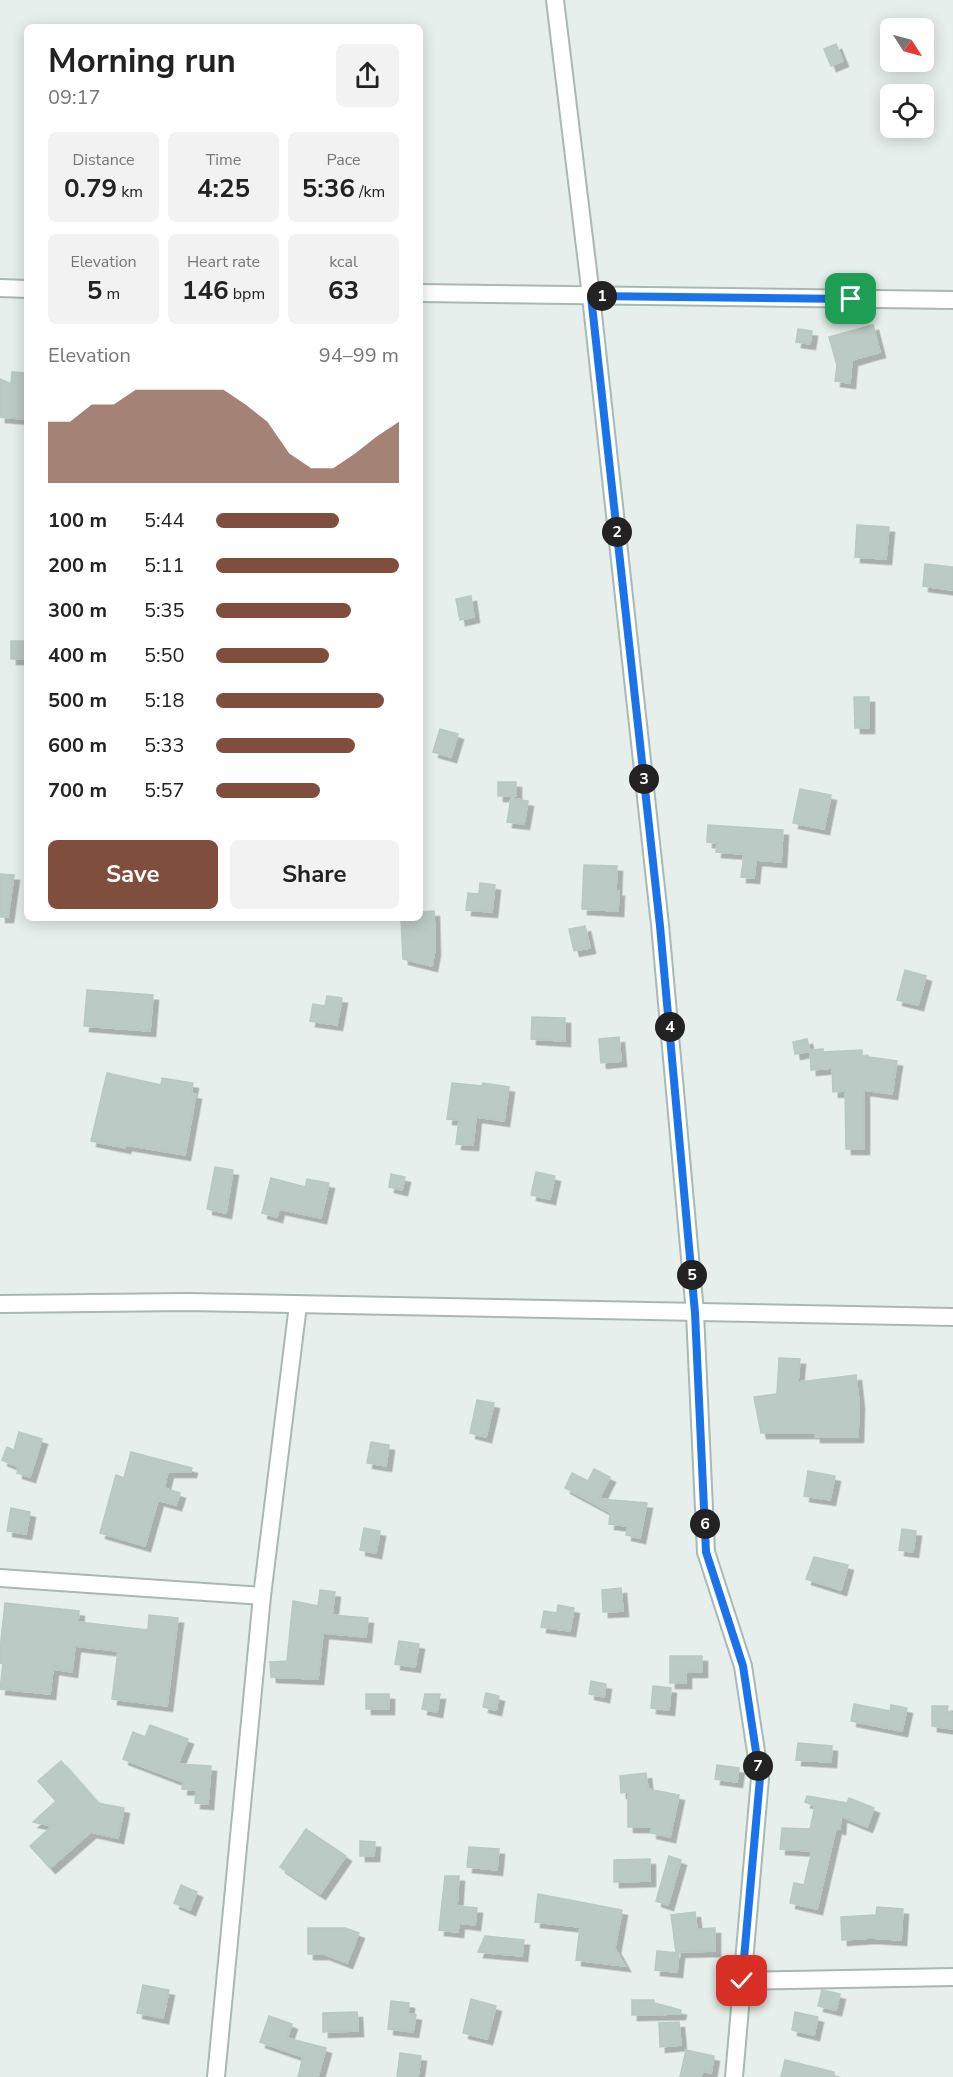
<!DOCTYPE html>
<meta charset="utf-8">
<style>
body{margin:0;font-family:"Nunito Sans",sans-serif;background:#f2f2f2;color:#222;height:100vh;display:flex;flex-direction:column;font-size:22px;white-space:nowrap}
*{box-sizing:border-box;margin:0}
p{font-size:20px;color:#767676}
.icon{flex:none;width:33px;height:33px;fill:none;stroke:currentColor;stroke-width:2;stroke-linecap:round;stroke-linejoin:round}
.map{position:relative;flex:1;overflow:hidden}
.details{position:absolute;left:24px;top:24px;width:399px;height:897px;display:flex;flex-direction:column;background:#fff;border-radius:9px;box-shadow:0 3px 15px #0003}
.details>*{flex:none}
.needle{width:39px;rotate:126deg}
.tools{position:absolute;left:880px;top:18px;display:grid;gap:12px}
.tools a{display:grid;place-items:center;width:54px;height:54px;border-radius:9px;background:#fff;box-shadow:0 3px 15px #0003;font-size:30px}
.pin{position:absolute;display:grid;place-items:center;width:51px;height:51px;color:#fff;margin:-26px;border-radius:12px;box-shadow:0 3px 9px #0006}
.km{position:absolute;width:30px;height:30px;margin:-15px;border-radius:50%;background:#222;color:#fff;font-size:16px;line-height:30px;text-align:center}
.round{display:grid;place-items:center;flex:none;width:63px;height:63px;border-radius:9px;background:#f2f2f2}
.head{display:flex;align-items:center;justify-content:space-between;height:102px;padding:0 24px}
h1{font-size:33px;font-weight:700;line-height:45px}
.stats{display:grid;grid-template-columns:repeat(3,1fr);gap:9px;height:102px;padding:6px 24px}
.stats div{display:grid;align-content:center;border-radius:9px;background:#f2f2f2;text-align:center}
.stats b{font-size:26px;font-weight:700}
.stats small{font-size:16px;font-weight:400}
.stats p{font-size:16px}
.chart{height:168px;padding:12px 24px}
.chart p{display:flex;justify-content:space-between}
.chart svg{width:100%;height:108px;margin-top:6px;fill:#804e3d;opacity:.7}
.cta{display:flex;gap:12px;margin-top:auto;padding:12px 24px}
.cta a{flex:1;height:69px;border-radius:9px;background:#804e3d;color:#fff;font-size:24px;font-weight:700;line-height:69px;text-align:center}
.cta a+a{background:#f2f2f2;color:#222}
ul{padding:0 24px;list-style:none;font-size:20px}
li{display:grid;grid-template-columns:96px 72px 1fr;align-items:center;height:45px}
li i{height:15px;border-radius:8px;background:#804e3d}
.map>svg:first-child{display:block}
.building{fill:#bbcac4;stroke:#b8c9c2;stroke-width:1.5;filter:url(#shadow)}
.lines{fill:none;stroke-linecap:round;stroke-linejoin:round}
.minor-casing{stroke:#a8b8b2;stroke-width:20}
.minor{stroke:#fff;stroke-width:16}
.route-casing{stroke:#fff;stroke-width:12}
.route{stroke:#1a73e8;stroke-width:8}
</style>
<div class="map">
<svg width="953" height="2077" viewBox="0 0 953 2077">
<defs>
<filter id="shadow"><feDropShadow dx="5.5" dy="5.5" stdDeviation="0" flood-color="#0004"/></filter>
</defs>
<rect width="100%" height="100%" fill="#e6efeb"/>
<g class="building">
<path d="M836,44L843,61L831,66L824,49Z"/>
<path d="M873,325L880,352L852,360L850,383L835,381L837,365L829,337Z"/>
<path d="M798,329L812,331L810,344L796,342Z"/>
<path d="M12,372L27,373L23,419L0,417V379L11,384Z"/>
<path d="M857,525L889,527L886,559L855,557Z"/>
<path d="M925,564L953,567V590L923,586Z"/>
<path d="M471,596L474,617L460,620L456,599Z"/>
<rect x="11" y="641" width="16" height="18"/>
<path d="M854,697H869V728H855Z"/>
<path d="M440,729L458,734L451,757L433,752Z"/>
<rect x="498" y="782" width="18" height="14"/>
<path d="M800,789L831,795L824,829L793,823Z"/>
<path d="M511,798L528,801L524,824L507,822Z"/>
<path d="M708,825L783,830L781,862L756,860L754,878L741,877L744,854L716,852L717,843L707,842Z"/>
<path d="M584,865L617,866L616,891H619L618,911L582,909Z"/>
<path d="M0,874L14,875L8,917H0Z"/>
<path d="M480,883L495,885L492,912L466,910L468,893L479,894Z"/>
<path d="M434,911L435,950L432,966L403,959L401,918H420V912Z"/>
<path d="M585,926L590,948L574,951L569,929Z"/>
<path d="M905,970L926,976L918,1005L897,1000Z"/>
<path d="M87,990L153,995L150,1031L84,1026Z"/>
<path d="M327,996L342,998L337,1025L310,1021L313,1004L325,1006Z"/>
<path d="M532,1017L565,1018V1041L531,1039Z"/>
<path d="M619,1037L621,1061L601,1063L599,1039Z"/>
<path d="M807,1039L810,1051L795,1054L793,1042Z"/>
<path d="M823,1049V1052L862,1050V1056L897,1061L892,1094L864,1090V1149H846L845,1091L833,1092L832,1068L811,1070L810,1050Z"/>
<path d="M107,1073L161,1085L162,1078L193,1083L191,1093L196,1094L185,1155L126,1145L125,1148L91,1141Z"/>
<path d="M452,1083L482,1086L483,1083L509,1087L504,1121L476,1117L473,1145L456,1144L459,1120L447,1119Z"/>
<path d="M215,1167L233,1170L226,1213L207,1209Z"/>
<path d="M536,1172L555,1176L550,1199L531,1195Z"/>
<path d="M391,1174L405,1177L402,1190L389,1187Z"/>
<path d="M271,1178L305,1187L307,1179L329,1183L321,1218L279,1209L277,1217L262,1213Z"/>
<path d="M779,1358L800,1359L798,1382L856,1375L859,1403L858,1437H815V1433H761L754,1397L777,1394Z"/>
<path d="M477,1400L494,1403L486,1437L470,1433Z"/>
<path d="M19,1432L42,1439L30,1477L17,1473L18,1467L2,1460L7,1447L14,1450Z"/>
<path d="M371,1442L389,1445L386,1466L367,1463Z"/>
<path d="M131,1452L192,1468L191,1472H168L164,1488L180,1493L176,1505L158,1500L145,1546L100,1533L116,1475L124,1478Z"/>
<path d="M594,1469L610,1477L599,1499L647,1503L640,1538L626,1535L628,1526L609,1524L610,1512L565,1488L572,1473L588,1481Z"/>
<path d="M808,1471L835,1476L830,1500L804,1496Z"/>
<path d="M11,1508L30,1512L26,1534L7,1531Z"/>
<path d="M364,1528L380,1531L376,1553L360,1550Z"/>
<path d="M902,1529L916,1531L913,1552L899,1550Z"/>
<path d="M814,1557L848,1565L841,1590L806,1579Z"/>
<path d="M621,1588L623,1611L603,1612L602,1590Z"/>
<path d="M320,1590L335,1592L332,1615L368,1618L366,1637L323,1633L318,1679L271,1677L270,1662L287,1661L293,1601L318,1606Z"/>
<path d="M5,1603L79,1611L78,1622L148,1630L149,1615L178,1618L167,1706L112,1699L118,1651L75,1646L72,1672L53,1669L50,1694L0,1689L3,1664L0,1663V1650Z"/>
<path d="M558,1605L574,1608L570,1631L541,1627L544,1611L557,1613Z"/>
<path d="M399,1641L419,1644L415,1667L395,1664Z"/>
<path d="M670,1656H702V1672H686V1683H670Z"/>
<path d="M591,1681L606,1684L604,1697L589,1694Z"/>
<path d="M653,1686L671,1688L669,1710L651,1708Z"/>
<path d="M486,1693L499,1696L496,1710L483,1707Z"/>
<rect x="366" y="1694" width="23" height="15"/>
<path d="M425,1694H440L437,1712L422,1709Z"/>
<path d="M854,1704L890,1711L891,1705L907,1708L902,1731L851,1721Z"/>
<path d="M932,1706H948L947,1712L953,1713V1729L932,1726Z"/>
<path d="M150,1725L188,1739L178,1764L211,1766L208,1804L195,1803L196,1790L182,1789L183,1782L123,1759L133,1732L145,1737Z"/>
<path d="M798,1743L832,1746L831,1762L796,1760Z"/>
<path d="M61,1761L98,1803L124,1808L118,1838L91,1832L50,1868L30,1846L52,1826L33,1822L56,1801L38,1781Z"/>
<path d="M717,1765L739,1768L737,1782L715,1779Z"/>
<path d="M646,1773L648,1789L679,1795L670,1837L651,1833L652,1827H628V1792L621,1793L620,1776Z"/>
<path d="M807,1796L847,1803L849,1798L874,1808L867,1827L841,1816L840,1829L836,1828L817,1909L790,1903L794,1883L804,1885L812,1851L780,1849L782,1828L810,1829L815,1806L805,1802Z"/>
<path d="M306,1829L346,1856L320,1894L280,1867Z"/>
<path d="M360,1841L375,1842L374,1856H360Z"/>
<path d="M469,1847L499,1849L497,1870L467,1867Z"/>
<path d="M669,1856L681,1860L668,1905L656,1901Z"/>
<path d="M650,1859V1881L614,1882V1860Z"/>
<path d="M445,1876H459L457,1906L477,1908L475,1925L459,1923L458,1932L439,1930Z"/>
<path d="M181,1885L197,1892L190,1910L174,1903Z"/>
<path d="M538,1894L622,1910L615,1948L625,1966L576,1960L580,1927L535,1922Z"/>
<path d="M877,1907L903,1909L901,1940L871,1938L842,1940L841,1917L876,1915Z"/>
<path d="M695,1912L697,1929L715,1928V1951L676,1952L671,1915Z"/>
<path d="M308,1928H345L359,1933L347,1963L324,1954H308Z"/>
<path d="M485,1936L524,1940L522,1956L478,1952Z"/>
<path d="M657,1951L679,1953L677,1972L655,1970Z"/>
<path d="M143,1985L169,1990L163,2018L137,2013Z"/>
<path d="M822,1990L840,1994L836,2010L818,2006Z"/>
<path d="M471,1999L496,2006L487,2039L463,2033Z"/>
<path d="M632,2000H654V2003L681,2010L680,2014L632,2015Z"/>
<path d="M391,2001L409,2003L408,2014L416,2015L413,2032L388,2029Z"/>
<path d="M357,2012L358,2031L323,2032V2013Z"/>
<path d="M795,2012L818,2017L814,2035L792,2030Z"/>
<path d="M269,2016L292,2024L287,2038L326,2048L318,2077H298L303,2057L260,2042Z"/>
<path d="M679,2022L681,2045L660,2047L659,2023Z"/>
<path d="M686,2050L714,2056L711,2073L702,2071L701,2077H680Z"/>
<path d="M400,2053L421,2056L418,2077H397Z"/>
<path d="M785,2060L834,2072V2077H781Z"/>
</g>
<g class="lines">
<defs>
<g id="minor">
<path d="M555,0L591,296L660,925L695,1313L706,1552L743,1666L760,1778L734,2077"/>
<path d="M0,288L27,289"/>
<path d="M420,293L953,300"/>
<path d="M0,1304L187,1302L953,1317"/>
<path d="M0,1578L262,1596"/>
<path d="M742,1981L953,1977"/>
<path d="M216,2077L262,1596L298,1305"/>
</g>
</defs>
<use href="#minor" class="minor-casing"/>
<use href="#minor" class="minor"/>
</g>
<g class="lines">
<defs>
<path id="route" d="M742,1981L760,1778L743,1666L706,1552L695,1313L660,926L591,296L851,299"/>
</defs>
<use href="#route" class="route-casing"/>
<use href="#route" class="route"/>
</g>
</svg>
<div class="tools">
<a><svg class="needle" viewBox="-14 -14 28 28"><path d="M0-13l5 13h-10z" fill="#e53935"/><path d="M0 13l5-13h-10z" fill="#767676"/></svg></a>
<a><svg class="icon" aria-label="locate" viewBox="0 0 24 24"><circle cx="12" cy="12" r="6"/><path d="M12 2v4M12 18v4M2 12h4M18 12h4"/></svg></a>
</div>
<div class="pin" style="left:851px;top:299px;background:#1e9e55"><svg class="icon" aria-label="arrive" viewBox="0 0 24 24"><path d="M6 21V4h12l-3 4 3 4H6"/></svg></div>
<div class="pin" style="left:742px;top:1981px;background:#d93025"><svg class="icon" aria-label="check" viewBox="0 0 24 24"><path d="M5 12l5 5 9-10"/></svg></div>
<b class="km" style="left:602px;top:296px">1</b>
<b class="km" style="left:617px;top:532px">2</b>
<b class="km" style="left:644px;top:779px">3</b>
<b class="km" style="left:670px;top:1027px">4</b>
<b class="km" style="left:692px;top:1275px">5</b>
<b class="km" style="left:705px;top:1524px">6</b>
<b class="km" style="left:758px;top:1766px">7</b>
<section class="details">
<div class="head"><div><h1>Morning run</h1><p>09:17</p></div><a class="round"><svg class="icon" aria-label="share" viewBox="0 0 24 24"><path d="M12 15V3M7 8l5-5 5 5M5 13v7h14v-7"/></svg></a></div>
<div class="stats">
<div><p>Distance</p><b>0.79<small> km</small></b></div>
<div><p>Time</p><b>4:25</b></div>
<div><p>Pace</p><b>5:36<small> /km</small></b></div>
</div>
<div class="stats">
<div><p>Elevation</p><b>5<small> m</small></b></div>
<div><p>Heart rate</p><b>146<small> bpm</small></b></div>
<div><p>kcal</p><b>63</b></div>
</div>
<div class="chart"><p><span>Elevation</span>94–99 m</p>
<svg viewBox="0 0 160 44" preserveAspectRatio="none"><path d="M0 44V19L10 19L20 12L30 12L40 6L50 6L60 6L70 6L80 6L90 12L100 19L110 32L120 38L130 38L140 32L150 25L160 19V44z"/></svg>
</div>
<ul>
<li><b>100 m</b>5:44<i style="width:67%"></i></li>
<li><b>200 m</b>5:11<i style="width:100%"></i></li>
<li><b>300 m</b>5:35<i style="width:74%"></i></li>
<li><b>400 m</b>5:50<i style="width:62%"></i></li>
<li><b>500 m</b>5:18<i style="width:92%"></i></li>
<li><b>600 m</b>5:33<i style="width:76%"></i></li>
<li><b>700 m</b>5:57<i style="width:57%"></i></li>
</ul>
<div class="cta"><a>Save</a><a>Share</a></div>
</section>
</div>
